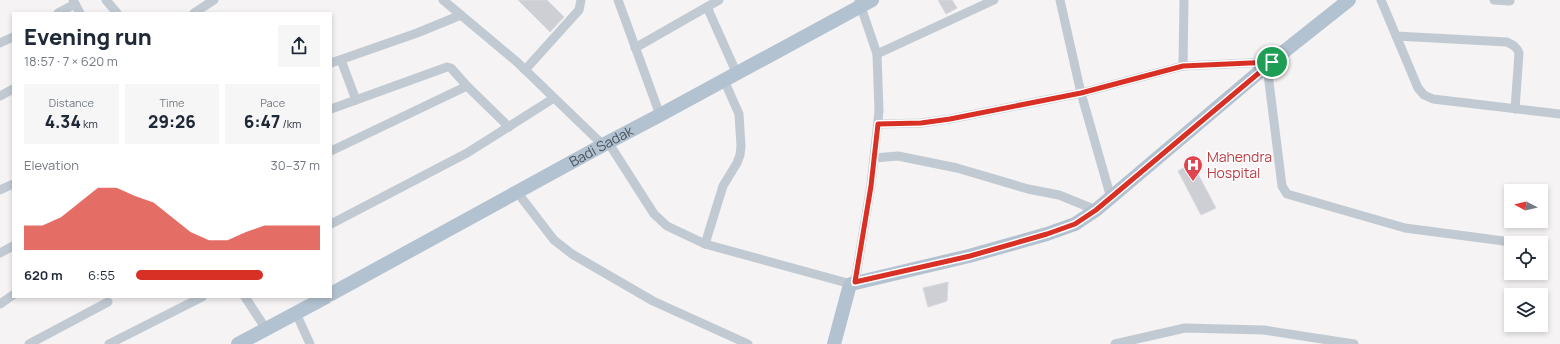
<!DOCTYPE html>
<meta charset="utf-8">
<style>
body{margin:0;font-family:Manrope,sans-serif;background:#f6f6f7;color:#1f2937;height:100vh;display:flex;flex-direction:column;font-size:15px;white-space:nowrap}
*{box-sizing:border-box;margin:0}
p{font-size:13px;color:#747a83}
.icon{flex:none;width:22px;height:22px;fill:none;stroke:currentColor;stroke-width:2;stroke-linecap:round;stroke-linejoin:round}
.map{position:relative;flex:1;overflow:hidden}
.details{position:absolute;left:12px;top:12px;width:320px;height:286px;display:flex;flex-direction:column;background:#fff;border-radius:0px;box-shadow:0 2px 6px #0003}
.details>*{flex:none}
.needle{width:26px;rotate:277deg}
.controls{position:absolute;left:1504px;top:184px;display:grid;gap:8px}
.controls a{display:grid;place-items:center;width:44px;height:44px;border-radius:0px;background:#fff;box-shadow:0 2px 6px #0003;font-size:20px}
.pin{position:absolute;display:grid;place-items:center;width:34px;height:34px;color:#fff;margin:-17px;border:2px solid #fff;border-radius:50%;box-shadow:0 1px 4px #0007}
.round{display:grid;place-items:center;flex:none;width:42px;height:42px;border-radius:0px;background:#f6f6f7}
.summary{display:flex;align-items:center;justify-content:space-between;height:68px;padding:0 12px}
h1{font-size:22px;font-weight:800;line-height:30px}
.metrics{display:grid;grid-template-columns:repeat(3,1fr);gap:6px;height:68px;padding:4px 12px}
.metrics div{display:grid;align-content:center;border-radius:0px;background:#f6f6f7;text-align:center}
.metrics b{font-size:17px;font-weight:800}
.metrics small{font-size:11px;font-weight:400}
.metrics p{font-size:11px}
.chart{height:112px;padding:8px 12px}
.chart p{display:flex;justify-content:space-between}
.chart svg{width:100%;height:72px;margin-top:4px;fill:#d93025;opacity:.7}
ul{padding:0 12px;list-style:none;font-size:13px}
li{display:grid;grid-template-columns:64px 48px 1fr;align-items:center;height:30px}
li i{height:10px;border-radius:5px;background:#d93025}
.map>svg:first-child{display:block}
.building{fill:#cdcfd5;stroke:#d7d9de}
.lines{fill:none;stroke-linecap:round;stroke-linejoin:round}
.street{stroke:#c1cad2;stroke-width:9}
.primary{stroke:#b3c2d1;stroke-width:14}
.route-casing{stroke:#fff;stroke-width:8}
.route{stroke:#d93025;stroke-width:5}
.labels{text-anchor:middle;stroke-width:3;stroke-linejoin:round;paint-order:stroke}
.street-label{font-size:14px;fill:#4a5661;stroke:#fff}
.health-label{font-size:14px;fill:#be3a42;stroke:#fff;text-anchor:start}
</style>
<div class="map">
<svg width="1560" height="344" viewBox="0 0 1560 344">
<rect width="100%" height="100%" fill="#f5f3f3"/>
<g class="building">
<path d="M518,0H547L564,17L550,32Z"/>
<path d="M938,0H952L957,8L946,14Z"/>
<path d="M1192,163L1216,208L1201,215L1178,171Z"/>
<path d="M948,282L947,301L928,307L923,288Z"/>
</g>
<g class="lines">
<g class="street">
<path d="M73,0L80,13"/>
<path d="M106,0L117,13"/>
<path d="M443,0L517,62L603,145"/>
<path d="M618,0L660,115"/>
<path d="M1060,0L1081,93L1111,198"/>
<path d="M1381,0L1418,88L1424,95L1433,99L1560,114"/>
<path d="M1494,0L1510,1"/>
<path d="M707,7L737,74"/>
<path d="M58,13L75,4"/>
<path d="M194,13L214,0"/>
<path d="M1396,36L1507,42C1513,45 1517,47 1519,53L1515,109"/>
<path d="M0,43L13,37"/>
<path d="M635,48L719,0"/>
<path d="M877,54L994,0"/>
<path d="M341,60L356,100"/>
<path d="M331,63L417,33L461,15"/>
<path d="M1183,66L1184,0"/>
<path d="M1267,66L1282,186L1287,194L1405,228L1519,243"/>
<path d="M525,70L579,10L581,0"/>
<path d="M0,96L13,89"/>
<path d="M331,109L447,67L451,68L467,86L509,127"/>
<path d="M878,124L921,123L950,119L1081,93L1183,66L1271,62"/>
<path d="M608,142L654,214L667,226L705,244L851,284"/>
<path d="M331,151L467,86"/>
<path d="M874,158L898,156L957,168L1028,189L1059,195L1096,210"/>
<path d="M0,190L13,184"/>
<path d="M517,192L554,240L572,254L653,301L748,344"/>
<path d="M331,224L467,153L554,98"/>
<path d="M705,244L723,186L737,163L740,155L741,146L739,114L724,80"/>
<path d="M0,253L13,246"/>
<path d="M855,282L871,185L879,111L877,54L859,1"/>
<path d="M245,297L266,329"/>
<path d="M0,304L13,295"/>
<path d="M296,313L310,344"/>
<path d="M29,344L108,302"/>
<path d="M109,344L202,297"/>
<path d="M1115,344L1185,328L1264,330L1354,344"/>
</g>
<g class="primary">
<path id="s1" d="M331,294L603,145L660,115L872,0"/>
<path d="M238,344L326,297"/>
<path d="M834,344L849,288L851,284L969,256L1047,234L1075,224L1096,210L1272,61L1349,0"/>
</g>
</g>
<g class="lines">
<defs>
<path id="route" d="M1272,62L1096,210L1075,224L1047,234L970,256L855,282L871,186L878,124L921,123L950,119L1081,93L1183,66Z"/>
</defs>
<use href="#route" class="route-casing"/>
<use href="#route" class="route"/>
</g>
<defs>
<symbol id="hospital-pin" viewBox="-11 -11 22 30"><path d="M0 17L-7.5 6A9.5 9.5 0 1 1 7.5 6Z" fill="#e0444e" stroke="#fff"/><path d="M-5-5h3v3.5h4V-5h3V5h-3V1.5h-4V5h-3Z" fill="#fff"/></symbol>
</defs>
<g fill-rule="evenodd">
<use href="#hospital-pin" x="1182" y="154" width="22" height="30"/>
</g>
<g class="labels">
<g class="street-label">
<text dy="5" stroke="none"><textPath href="#s1" startOffset="308">Badi Sadak</textPath></text>
</g>
<g class="health-label">
<text x="1207" y="162">Mahendra<tspan x="1207" dy="16">Hospital</tspan></text>
</g>
</g>
</svg>
<div class="controls">
<a><svg class="needle" viewBox="-14 -14 28 28"><path d="M0-13l5 13h-10z" fill="#e53935"/><path d="M0 13l5-13h-10z" fill="#747a83"/></svg></a>
<a><svg class="icon" aria-label="locate" viewBox="0 0 24 24"><circle cx="12" cy="12" r="6"/><path d="M12 2v4M12 18v4M2 12h4M18 12h4"/></svg></a>
<a><svg class="icon" aria-label="layers" viewBox="0 0 24 24"><path d="M12 4l9 5-9 5-9-5zM3 14l9 5 9-5"/></svg></a>
</div>
<div class="pin" style="left:1272px;top:62px;background:#1e9e55"><svg class="icon" aria-label="arrive" viewBox="0 0 24 24"><path d="M6 21V4h12l-3 4 3 4H6"/></svg></div>
<section class="details">
<div class="summary"><div><h1>Evening run</h1><p>18:57 · 7 × 620 m</p></div><a class="round"><svg class="icon" aria-label="share" viewBox="0 0 24 24"><path d="M12 15V3M7 8l5-5 5 5M5 13v7h14v-7"/></svg></a></div>
<div class="metrics">
<div><p>Distance</p><b>4.34<small> km</small></b></div>
<div><p>Time</p><b>29:26</b></div>
<div><p>Pace</p><b>6:47<small> /km</small></b></div>
</div>
<div class="chart"><p><span>Elevation</span>30–37 m</p>
<svg viewBox="0 0 160 44" preserveAspectRatio="none"><path d="M0 44V29L10 29L20 24L30 15L40 6L50 6L60 11L70 15L80 24L90 33L100 38L110 38L120 33L130 29L140 29L150 29L160 29V44z"/></svg>
</div>
<ul>
<li><b>620 m</b>6:55<i style="width:69%"></i></li>
</ul>
</section>
</div>
